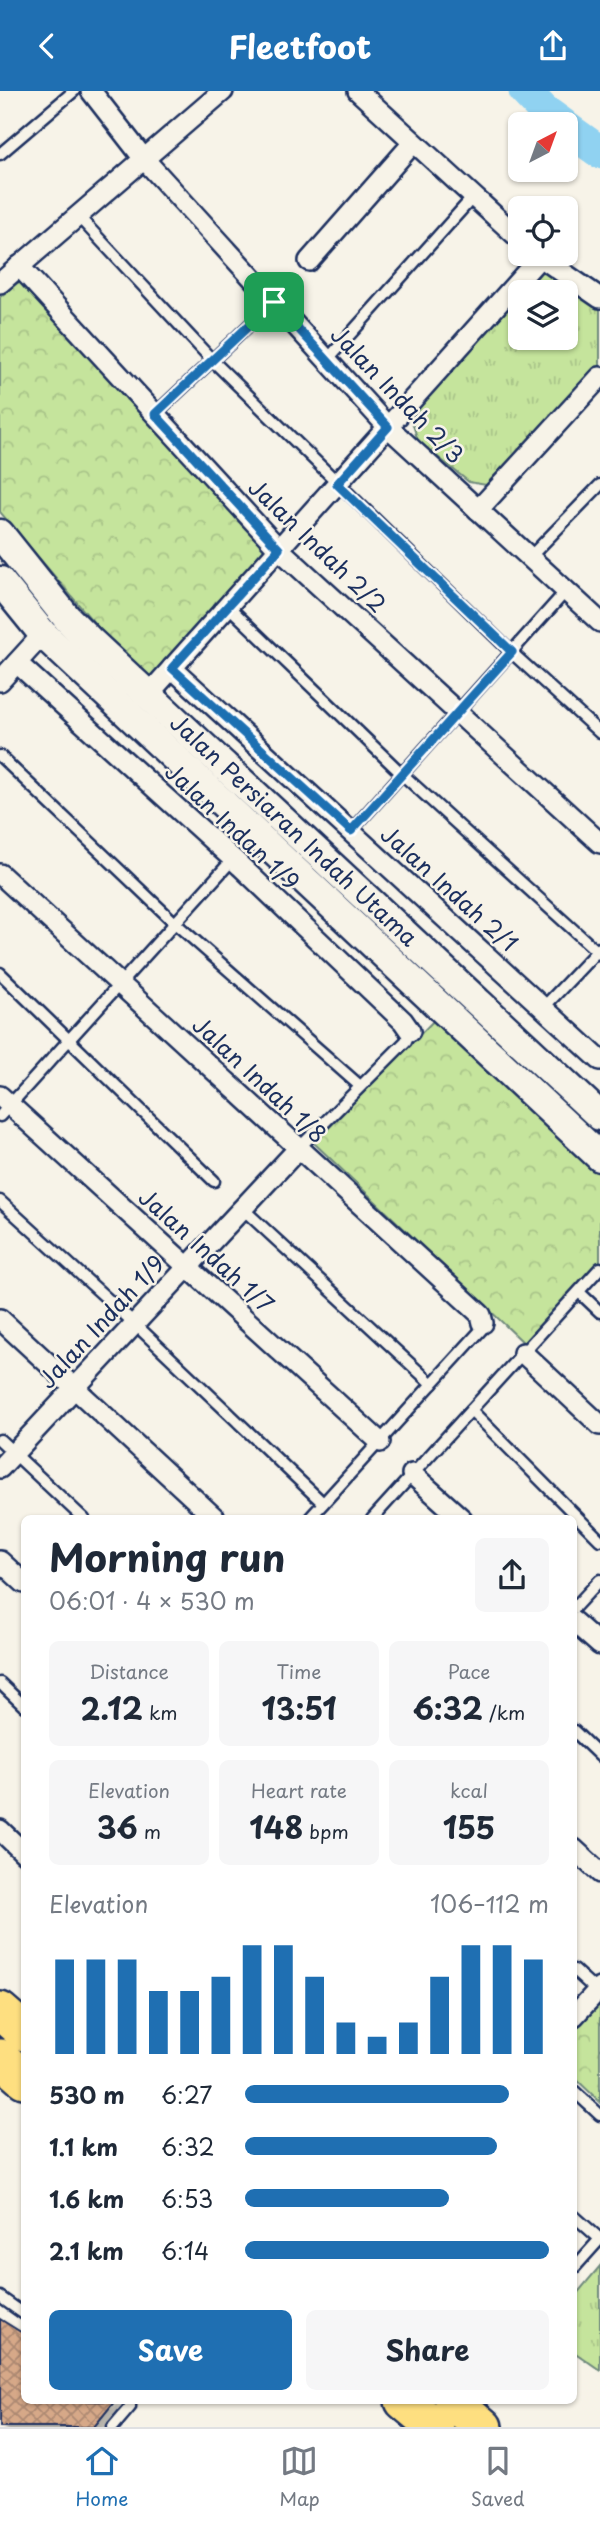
<!DOCTYPE html>
<meta charset="utf-8">
<style>
body{margin:0;font-family:"Playpen Sans",sans-serif;background:#f6f6f7;color:#1f2937;height:100vh;display:flex;flex-direction:column;font-size:26px;white-space:nowrap}
*{box-sizing:border-box;margin:0}
p{font-size:23px;color:#747a83}
.icon{flex:none;width:38px;height:38px;fill:none;stroke:currentColor;stroke-width:2;stroke-linecap:round;stroke-linejoin:round}
.map{position:relative;flex:1;overflow:hidden}
.side{position:absolute;left:21px;top:1424px;width:556px;height:889px;display:flex;flex-direction:column;background:#fff;border-radius:10px;box-shadow:0 2px 5px #0004}
.side>*{flex:none}
.needle{width:46px;rotate:41deg}
.tools{position:absolute;left:508px;top:21px;display:grid;gap:14px}
.tools a{display:grid;place-items:center;width:70px;height:70px;border-radius:10px;background:#fff;box-shadow:0 2px 5px #0004;font-size:35px}
.pin{position:absolute;display:grid;place-items:center;width:60px;height:60px;color:#fff;margin:-30px;border-radius:14px;box-shadow:0 4px 10px #0006}
.round{display:grid;place-items:center;flex:none;width:74px;height:74px;border-radius:10px;background:#f6f6f7}
.overview{display:flex;align-items:center;justify-content:space-between;height:119px;padding:0 28px}
h1{font-size:38px;font-weight:700;line-height:52px}
.figures{display:grid;grid-template-columns:repeat(3,1fr);gap:10px;height:119px;padding:7px 28px}
.figures div{display:grid;align-content:center;border-radius:10px;background:#f6f6f7;text-align:center}
.figures b{font-size:30px;font-weight:700}
.figures small{font-size:19px;font-weight:400}
.figures p{font-size:19px}
.chart{height:196px;padding:14px 28px}
.chart p{display:flex;justify-content:space-between}
.chart svg{width:100%;height:126px;margin-top:7px;stroke:#1f6fb2;stroke-width:6}
.primary-button{display:flex;gap:14px;margin-top:auto;padding:14px 28px}
.primary-button a{flex:1;height:80px;border-radius:10px;background:#1f6fb2;color:#fff;font-size:28px;font-weight:700;line-height:80px;text-align:center}
.primary-button a+a{background:#f6f6f7;color:#1f2937}
ul{padding:0 28px;list-style:none;font-size:23px}
li{display:grid;grid-template-columns:112px 84px 1fr;align-items:center;height:52px}
li i{height:18px;border-radius:9px;background:#1f6fb2}
header{display:flex;justify-content:space-between;align-items:center;height:91px;padding:0 28px;background:#1f6fb2;color:#fff;font-size:32px;font-weight:700}
.dock{display:flex;justify-content:space-around;align-items:center;height:98px;border-top:2px solid #e0e1e3;background:#fff;font-size:19px;color:#747a83}
.dock a{display:grid;justify-items:center;gap:4px}
.dock .active{color:#1f6fb2}
.map>svg:first-child{display:block}
.grass{fill:url(#grass-tufts);stroke:#708a7d;stroke-width:2}
.forest{fill:url(#forest-crowns);stroke:#708a7d;stroke-width:2}
.lines{fill:none;stroke-linecap:round;stroke-linejoin:round}
.river{stroke:#90d2f1;stroke-width:33}
.building{fill:url(#building-cross-hatch);stroke:#1b2f5e;stroke-width:2;filter:url(#shadow)}
.lane-casing{stroke:#1b2f5e;stroke-width:15}
.street-casing{stroke:#1b2f5e;stroke-width:24}
.secondary-casing{stroke:#1b2f5e;stroke-width:33}
.highway-casing{stroke:#1b2f5e;stroke-width:42}
.lane{stroke:#f7f3e8;stroke-width:10}
.street{stroke:#f7f3e8;stroke-width:19}
.secondary{stroke:#f7f3e8;stroke-width:28}
.highway{stroke:#fedf80;stroke-width:37}
.route-casing{stroke:#fff;stroke-width:14}
.route{stroke:#1f6fb2;stroke-width:9}
.labels{text-anchor:middle;stroke-width:5;stroke-linejoin:round;paint-order:stroke}
.street-label{font-size:23px;fill:#1b2f5e;stroke:#f7f3e8}
</style>
<header><svg class="icon" aria-label="back" viewBox="0 0 24 24"><path d="M15 5l-7 7 7 7"/></svg>Fleetfoot<svg class="icon" aria-label="share" viewBox="0 0 24 24"><path d="M12 15V3M7 8l5-5 5 5M5 13v7h14v-7"/></svg></header>
<div class="map">
<svg width="600" height="2336" viewBox="0 0 600 2336">
<defs>
<pattern id="grass-tufts" width="24" height="20" patternUnits="userSpaceOnUse" patternTransform="scale(1.75)"><rect width="24" height="20" fill="#c5e49c"/><path d="M3 7l-1-3M5 7V3M7 7l1-3M15 17l-1-3M17 17v-4M19 17l1-3" fill="none" stroke="#a9c489"/></pattern>
<pattern id="forest-crowns" width="20" height="18" patternUnits="userSpaceOnUse" patternTransform="scale(1.75)"><rect width="20" height="18" fill="#c5e49c"/><path d="M2 6a3 3 0 1 1 6 0M12 15a3 3 0 1 1 6 0" fill="none" stroke="#a9c489"/></pattern>
<pattern id="building-cross-hatch" width="8" height="8" patternUnits="userSpaceOnUse" patternTransform="scale(1.75)"><rect width="8" height="8" fill="#d6a888"/><path d="M0 0l8 8M0 8l8-8" fill="none" stroke="#ad8972"/></pattern>
<filter id="shadow"><feDropShadow dx="6" dy="6" stdDeviation="2" flood-color="#0004"/></filter>
</defs>
<rect width="100%" height="100%" fill="#f7f3e8"/>
<filter id="ink" filterUnits="userSpaceOnUse"><feTurbulence type="fractalNoise" baseFrequency=".0143" numOctaves="2"/><feDisplacementMap in="SourceGraphic" scale="14" xChannelSelector="R" yChannelSelector="G"/><feConvolveMatrix kernelMatrix="1 2 1 2 8 2 1 2 1" color-interpolation-filters="sRGB"/></filter>
<g filter="url(#ink)">
<g class="grass">
<path d="M545,177L600,214V276L486,394L469,391L418,350L410,324L520,205V247H565V201H523Z"/>
<path d="M600,2175V2279L574,2261V2206Z"/>
</g>
<g class="forest">
<path d="M20,190L267,457L146,593L0,421V206Z"/>
<path d="M443,920L600,1065V1171L525,1253L314,1052Z"/>
<path d="M600,1913V2011L574,1986V1940Z"/>
</g>
<g class="lines">
<g class="river">
<path d="M525,0L544,20L562,33"/>
<path d="M565,36L600,61"/>
</g>
</g>
<path class="building" d="M0,2228L24,2243V2310H115L94,2336H0Z"/>
<g class="lines">
<defs>
<g id="lane">
<path d="M0,63L74,0"/>
<path d="M78,125L212,269L511,561L600,642"/>
<path d="M327,269L473,106"/>
<path d="M155,323L274,211"/>
<path d="M530,466L600,394"/>
<path d="M228,515L402,683L600,863"/>
<path d="M0,665L175,832L360,995"/>
<path d="M351,740L566,500"/>
<path d="M0,882L214,1090"/>
<path d="M543,917L600,857"/>
<path d="M0,1025L233,768"/>
<path d="M298,1058L406,950L410,940"/>
<path d="M0,1110L135,1233L323,1412"/>
<path d="M242,1117L432,1293"/>
<path d="M579,1201L600,1221"/>
<path d="M471,1319L600,1449"/>
<path d="M0,1349L84,1428"/>
<path d="M309,1428L481,1239L483,1232"/>
<path d="M372,1428L600,1177"/>
<path d="M574,1517L600,1489"/>
<path d="M0,1592L24,1615"/>
<path d="M574,1640L600,1665"/>
<path d="M574,1879L597,1900"/>
<path d="M574,2000L600,2024"/>
<path d="M574,2125L600,2148"/>
<path d="M574,2177L600,2148"/>
<path d="M0,2206L24,2223"/>
<path d="M113,2336L130,2316V2310"/>
</g>
<g id="street">
<path d="M91,0L144,68L388,336L600,531"/>
<path d="M358,0L520,148"/>
<path d="M536,163L600,207"/>
<path d="M309,170L413,52"/>
<path d="M19,175L279,458L600,752"/>
<path d="M0,192L223,0"/>
<path d="M478,419L600,286"/>
<path d="M17,572L233,768L403,930L410,940"/>
<path d="M172,577L600,969"/>
<path d="M0,590L43,543"/>
<path d="M147,605L540,166"/>
<path d="M0,783L481,1224L483,1232"/>
<path d="M0,1005L380,1351"/>
<path d="M0,1228L216,1428"/>
<path d="M523,1262L600,1334"/>
<path d="M0,1377L298,1058"/>
<path d="M412,1383L462,1428"/>
<path d="M0,1470L24,1492"/>
<path d="M574,1531L600,1554"/>
<path d="M0,1739L24,1762"/>
<path d="M574,1758L600,1782"/>
<path d="M574,1925L600,1897"/>
</g>
<g id="secondary">
<path id="s1" d="M0,443L67,527L89,549L600,1025"/>
<path d="M0,490L43,543L600,1066"/>
</g>
<g id="highway">
<path d="M0,1920L24,1941"/>
<path d="M0,1967L24,1988"/>
<path d="M404,2310L435,2336"/>
<path d="M453,2310L483,2336"/>
</g>
</defs>
<use href="#lane" class="lane-casing"/>
<use href="#street" class="street-casing"/>
<use href="#secondary" class="secondary-casing"/>
<use href="#highway" class="highway-casing"/>
<use href="#lane" class="lane"/>
<use href="#street" class="street"/>
<use href="#secondary" class="secondary"/>
<use href="#highway" class="highway"/>
</g>
</g>
<g class="lines" filter="url(#ink)">
<defs>
<path id="route" d="M274,211L388,336L337,393L512,561L351,740L172,577L279,458L155,323Z"/>
</defs>
<use href="#route" class="route-casing"/>
<use href="#route" class="route"/>
</g>
<g class="labels">
<g class="street-label">
<text transform="translate(397 304) rotate(46)" y="8">Jalan Indah 2/3</text>
<text transform="translate(317 455) rotate(44)" y="8">Jalan Indah 2/2</text>
<text transform="translate(232 736) rotate(43)" y="8">Jalan Indan 1/9</text>
<text dy="8" stroke="none"><textPath href="#s1" startOffset="418">Jalan Persiaran Indah Utama</textPath></text>
<text transform="translate(449 798) rotate(42)" y="8">Jalan Indah 2/1</text>
<text transform="translate(259 989) rotate(43)" y="8">Jalan Indah 1/8</text>
<text transform="translate(206 1160) rotate(42)" y="8">Jalan Indah 1/7</text>
<text transform="translate(102 1231) rotate(-47)" y="8">Jalan Indah 1/9</text>
</g>
</g>
</svg>
<div class="tools">
<a><svg class="needle" viewBox="-14 -14 28 28"><path d="M0-13l5 13h-10z" fill="#e53935"/><path d="M0 13l5-13h-10z" fill="#747a83"/></svg></a>
<a><svg class="icon" aria-label="locate" viewBox="0 0 24 24"><circle cx="12" cy="12" r="6"/><path d="M12 2v4M12 18v4M2 12h4M18 12h4"/></svg></a>
<a><svg class="icon" aria-label="layers" viewBox="0 0 24 24"><path d="M12 4l9 5-9 5-9-5zM3 14l9 5 9-5"/></svg></a>
</div>
<div class="pin" style="left:274px;top:211px;background:#1e9e55"><svg class="icon" aria-label="arrive" viewBox="0 0 24 24"><path d="M6 21V4h12l-3 4 3 4H6"/></svg></div>
<section class="side">
<div class="overview"><div><h1>Morning run</h1><p>06:01 · 4 × 530 m</p></div><a class="round"><svg class="icon" aria-label="share" viewBox="0 0 24 24"><path d="M12 15V3M7 8l5-5 5 5M5 13v7h14v-7"/></svg></a></div>
<div class="figures">
<div><p>Distance</p><b>2.12<small> km</small></b></div>
<div><p>Time</p><b>13:51</b></div>
<div><p>Pace</p><b>6:32<small> /km</small></b></div>
</div>
<div class="figures">
<div><p>Elevation</p><b>36<small> m</small></b></div>
<div><p>Heart rate</p><b>148<small> bpm</small></b></div>
<div><p>kcal</p><b>155</b></div>
</div>
<div class="chart"><p><span>Elevation</span>106–112 m</p>
<svg viewBox="0 0 160 44" preserveAspectRatio="none"><path d="M5 44V11M15 44V11M25 44V11M35 44V22M45 44V22M55 44V17M65 44V6M75 44V6M85 44V17M95 44V33M105 44V38M115 44V33M125 44V17M135 44V6M145 44V6M155 44V11"/></svg>
</div>
<ul>
<li><b>530 m</b>6:27<i style="width:87%"></i></li>
<li><b>1.1 km</b>6:32<i style="width:83%"></i></li>
<li><b>1.6 km</b>6:53<i style="width:67%"></i></li>
<li><b>2.1 km</b>6:14<i style="width:100%"></i></li>
</ul>
<div class="primary-button"><a>Save</a><a>Share</a></div>
</section>
</div>
<nav class="dock">
<a class="active"><svg class="icon" aria-label="home" viewBox="0 0 24 24"><path d="M3 11l9-7 9 7M6 9v11h12V9"/></svg>Home</a>
<a><svg class="icon" aria-label="map" viewBox="0 0 24 24"><path d="M3 6l6-2 6 2 6-2v14l-6 2-6-2-6 2zM9 4v14M15 6v14"/></svg>Map</a>
<a><svg class="icon" aria-label="saved" viewBox="0 0 24 24"><path d="M7 4h10v16l-5-4-5 4z"/></svg>Saved</a>
</nav>
